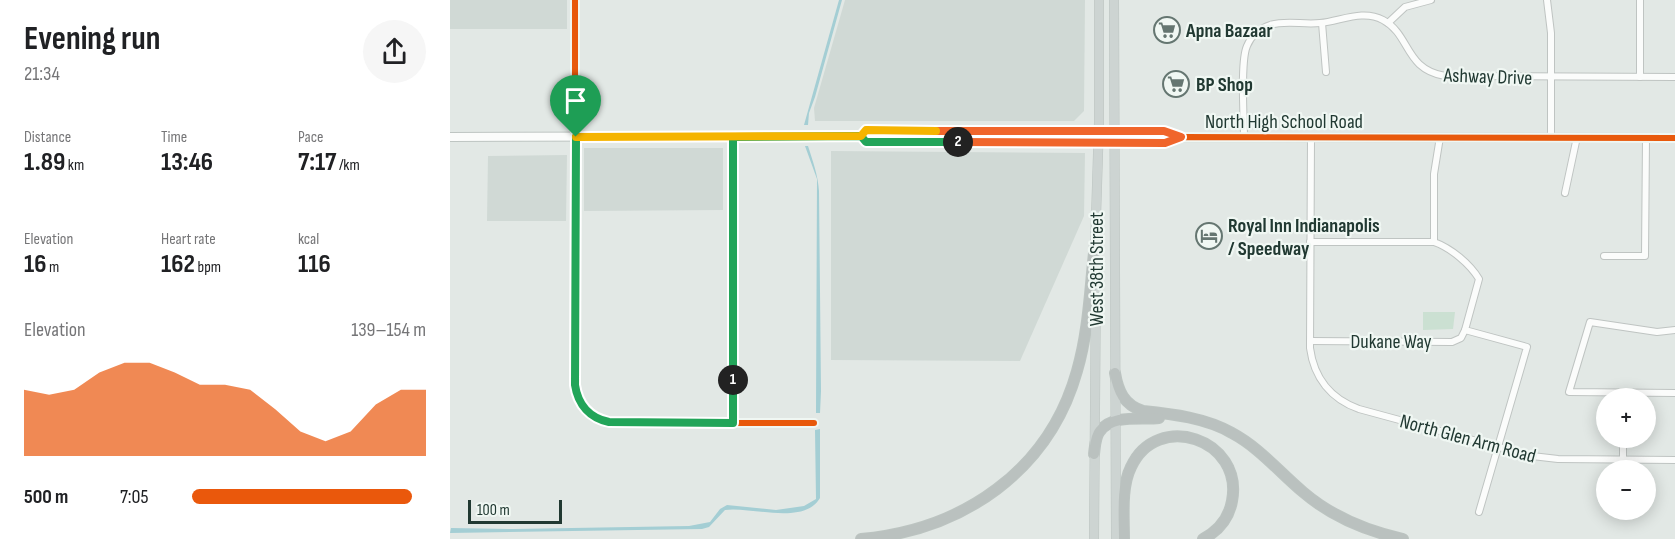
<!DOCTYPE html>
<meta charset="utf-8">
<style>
body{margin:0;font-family:"Sofia Sans Condensed",sans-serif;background:#f6f6f6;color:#202124;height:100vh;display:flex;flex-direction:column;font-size:22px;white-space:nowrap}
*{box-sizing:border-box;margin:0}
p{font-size:20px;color:#757577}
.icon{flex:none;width:33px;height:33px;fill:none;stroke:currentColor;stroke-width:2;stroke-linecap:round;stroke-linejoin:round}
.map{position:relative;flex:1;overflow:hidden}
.sheet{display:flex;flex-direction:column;background:#fff;width:450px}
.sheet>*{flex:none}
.controls{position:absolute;left:1146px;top:388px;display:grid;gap:12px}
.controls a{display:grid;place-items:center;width:60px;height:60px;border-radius:50%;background:#fff;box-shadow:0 3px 15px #0003;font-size:30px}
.scale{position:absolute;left:18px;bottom:15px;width:94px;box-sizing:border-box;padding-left:6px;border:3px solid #213932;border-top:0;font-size:16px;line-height:21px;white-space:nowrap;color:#213932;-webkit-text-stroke:4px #f0f7f3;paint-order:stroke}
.pin{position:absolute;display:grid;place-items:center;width:51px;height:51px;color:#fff;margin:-62px -26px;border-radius:50% 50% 50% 0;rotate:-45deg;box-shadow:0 0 6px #0007}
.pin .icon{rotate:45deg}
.km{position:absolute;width:30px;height:30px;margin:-15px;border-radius:50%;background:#222;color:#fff;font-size:16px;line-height:30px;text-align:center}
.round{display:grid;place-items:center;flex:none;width:63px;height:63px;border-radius:32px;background:#f6f6f6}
.headline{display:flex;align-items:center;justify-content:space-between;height:102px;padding:0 24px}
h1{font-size:33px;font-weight:700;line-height:45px}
.metrics{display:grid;grid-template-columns:repeat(3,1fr);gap:9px;height:102px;padding:6px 24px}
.metrics div{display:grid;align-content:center}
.metrics b{font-size:26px;font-weight:700}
.metrics small{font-size:16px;font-weight:400}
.metrics p{font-size:16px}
.chart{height:168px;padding:12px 24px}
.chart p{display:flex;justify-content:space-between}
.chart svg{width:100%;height:108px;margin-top:6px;fill:#ea580c;opacity:.7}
ul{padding:0 24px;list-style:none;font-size:20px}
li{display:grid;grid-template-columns:96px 72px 1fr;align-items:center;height:45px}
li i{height:15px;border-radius:8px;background:#ea580c}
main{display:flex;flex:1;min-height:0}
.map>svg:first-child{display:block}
.built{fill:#d0d9d5}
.green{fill:#cbe0d2}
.water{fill:#a4ced4}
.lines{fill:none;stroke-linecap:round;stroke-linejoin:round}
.street-casing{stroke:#bfc4c2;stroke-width:8}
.secondary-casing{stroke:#bec5c2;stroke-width:10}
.primary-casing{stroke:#bcc4c1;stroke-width:10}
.highway-casing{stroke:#bcc4c1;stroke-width:12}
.street{stroke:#fbfcfb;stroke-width:6}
.secondary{stroke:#fbfcfb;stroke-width:8}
.primary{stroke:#cdd4d2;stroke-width:9}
.highway{stroke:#bac1bf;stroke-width:10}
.cycleway-casing{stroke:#f0f7f3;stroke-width:10}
.cycleway{stroke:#e8590c;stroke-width:6}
.split-1-casing{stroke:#fff;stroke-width:12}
.split-2-casing{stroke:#fff;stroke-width:12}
.split-3-casing{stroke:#fff;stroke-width:12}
.split-4-casing{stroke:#fff;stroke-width:12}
.split-1{stroke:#22a559;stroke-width:8}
.split-2{stroke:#22a559;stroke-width:8}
.split-3{stroke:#f0652b;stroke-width:8}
.split-4{stroke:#f5b400;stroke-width:8}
.labels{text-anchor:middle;stroke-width:4.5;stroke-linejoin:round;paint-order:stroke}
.poi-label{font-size:20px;font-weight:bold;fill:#213932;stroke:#f0f7f3;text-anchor:start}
.street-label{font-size:20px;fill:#213932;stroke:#f0f7f3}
</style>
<main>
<section class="sheet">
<div class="headline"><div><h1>Evening run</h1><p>21:34</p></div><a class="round"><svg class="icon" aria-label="share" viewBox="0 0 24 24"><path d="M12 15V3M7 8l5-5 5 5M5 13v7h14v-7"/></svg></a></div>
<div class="metrics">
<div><p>Distance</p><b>1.89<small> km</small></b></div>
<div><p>Time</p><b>13:46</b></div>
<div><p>Pace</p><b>7:17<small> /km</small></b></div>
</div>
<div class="metrics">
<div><p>Elevation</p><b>16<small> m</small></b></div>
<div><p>Heart rate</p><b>162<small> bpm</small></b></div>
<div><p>kcal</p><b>116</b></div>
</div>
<div class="chart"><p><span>Elevation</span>139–154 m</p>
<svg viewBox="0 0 160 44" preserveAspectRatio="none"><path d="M0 44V17L10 19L20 17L30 10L40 6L50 6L60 10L70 15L80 15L90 17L100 25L110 34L120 38L130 34L140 23L150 17L160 17V44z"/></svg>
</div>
<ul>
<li><b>500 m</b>7:05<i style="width:94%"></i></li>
</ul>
</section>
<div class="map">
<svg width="1225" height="539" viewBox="0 0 1225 539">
<rect width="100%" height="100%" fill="#e2e8e5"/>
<g class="built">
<rect x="0" y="0" width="117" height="29"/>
<path d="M395,0H635L634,111L624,121H365L364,108Z"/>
<path d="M134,148H273V210L134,211Z"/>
<path d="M381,151L635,153L634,216L570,361L381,360Z"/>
<path d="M117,155L116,221H37L38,156Z"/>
</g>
<path class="green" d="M973,312H1005L1003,329L973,330Z"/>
<g class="water">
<path d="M389,0H392L365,97L359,113L358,125H354Z"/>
<path d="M355,146H358C363,162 368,175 369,191L371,391L370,413H366L367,179Z"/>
<path d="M370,429V498C354,526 300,506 275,510L259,527L252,529L0,533L1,528L63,529L239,526L260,522L270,509L277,505L326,510L354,506L366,499L365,430Z"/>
</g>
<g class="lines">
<defs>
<g id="street">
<path d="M125,0V385C128,406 142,419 162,423H364"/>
<path d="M1097,0L1101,33V137"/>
<path d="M872,23L876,72"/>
<path d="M938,23L955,7L981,0"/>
<path d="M1190,77V0"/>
<path d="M794,137C794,117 790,61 797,46C801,36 810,28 820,25C836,20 854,25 870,23C891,21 913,9 933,20C961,35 954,69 995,76L1225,77"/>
<path d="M861,137L860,348C864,378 881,399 909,409L1082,456L1108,459L1225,460"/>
<path d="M990,137L984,174V242C1001,248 1020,264 1029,279L1015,330L1077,347L1029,512"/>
<path d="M1115,193L1127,137"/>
<path d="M860,242H984"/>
<path d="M1154,256H1195L1196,138"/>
<path d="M1225,330L1207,332L1140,322L1119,392L1225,393"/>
<path d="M860,341L1002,342L1011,338L1015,330"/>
<path d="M283,423V137"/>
<path d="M1173,438V460"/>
</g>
<g id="secondary">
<path d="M411,136L416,142L715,143L731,137L1225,138"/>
<path d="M0,137L411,136L416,131L455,130L714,131L731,137"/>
</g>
<g id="primary">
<path d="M664,0L666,539"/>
<path d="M645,249L649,122V0"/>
<path d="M644,539L646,277"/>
</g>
<g id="highway">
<path d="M665,373C668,391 674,405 693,411C723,414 756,418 782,433C810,448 829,472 853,492C881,516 917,531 953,539"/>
<path d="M644,454C645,447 645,437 650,431C663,414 691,420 709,418"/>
<path d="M411,539C513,530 599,471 627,371C639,330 640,286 645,244"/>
<path d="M674,539C674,516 671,487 681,467C707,410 794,439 782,501C779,518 768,531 753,539"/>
</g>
</defs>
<use href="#street" class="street-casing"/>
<use href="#secondary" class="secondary-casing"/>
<use href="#primary" class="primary-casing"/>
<use href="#highway" class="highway-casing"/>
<use href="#street" class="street"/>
<use href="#secondary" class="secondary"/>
<use href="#primary" class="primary"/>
<use href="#highway" class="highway"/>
<defs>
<g id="cycleway">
<path d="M125,0V385C128,406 142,419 162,423H364"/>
<path d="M411,136L416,142L715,143L731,137L1225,138"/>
</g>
</defs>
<use href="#cycleway" class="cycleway-casing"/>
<use href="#cycleway" class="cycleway"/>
</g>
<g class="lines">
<defs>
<path id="split-1" d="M126,137L125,385C128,405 140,418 159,422L283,423V380"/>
<path id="split-2" d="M283,380V137L411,136L416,142H508"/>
<path id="split-3" d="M486,131H714L731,137L715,143L508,142"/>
<path id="split-4" d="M126,137L411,136L416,130L486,131"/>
</defs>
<use href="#split-1" class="split-1-casing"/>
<use href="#split-2" class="split-2-casing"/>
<use href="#split-3" class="split-3-casing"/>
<use href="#split-4" class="split-4-casing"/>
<use href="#split-1" class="split-1"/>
<use href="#split-2" class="split-2"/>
<use href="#split-3" class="split-3"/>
<use href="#split-4" class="split-4"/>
</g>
<defs>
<symbol id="supermarket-ring" viewBox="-11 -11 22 22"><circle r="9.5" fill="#f0f7f3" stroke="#657671" stroke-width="1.5"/><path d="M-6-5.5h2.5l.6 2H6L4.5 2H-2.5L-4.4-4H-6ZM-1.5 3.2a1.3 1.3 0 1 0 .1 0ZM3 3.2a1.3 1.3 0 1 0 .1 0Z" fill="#657671"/></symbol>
<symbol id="hotel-ring" viewBox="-11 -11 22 22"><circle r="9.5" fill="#f0f7f3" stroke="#657671" stroke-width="1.5"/><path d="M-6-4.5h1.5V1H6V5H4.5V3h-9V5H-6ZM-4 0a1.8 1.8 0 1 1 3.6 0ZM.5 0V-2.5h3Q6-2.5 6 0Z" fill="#657671"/></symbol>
</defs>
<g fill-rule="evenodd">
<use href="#supermarket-ring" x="702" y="15" width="30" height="30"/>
<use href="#supermarket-ring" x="711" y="69" width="30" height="30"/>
<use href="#hotel-ring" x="744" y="221" width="30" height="30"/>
</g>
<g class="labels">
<g class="poi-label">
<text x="736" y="37">Apna Bazaar</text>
<text x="746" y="91">BP Shop</text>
<text x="778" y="232">Royal Inn Indianapolis<tspan x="778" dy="23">/ Speedway</tspan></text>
</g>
<g class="street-label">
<text transform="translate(1038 76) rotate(2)" y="7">Ashway Drive</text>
<text x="834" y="128">North High School Road</text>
<text transform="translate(646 269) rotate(-90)" y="7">West 38th Street</text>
<text x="941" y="348">Dukane Way</text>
<text transform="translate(1018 438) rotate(15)" y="7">North Glen Arm Road</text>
</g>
</g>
</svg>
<div class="controls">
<a>+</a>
<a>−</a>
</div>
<div class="scale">100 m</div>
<div class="pin" style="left:126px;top:137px;background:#1e9e55"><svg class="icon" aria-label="arrive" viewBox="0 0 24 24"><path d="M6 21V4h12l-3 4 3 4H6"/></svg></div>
<b class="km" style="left:283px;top:380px">1</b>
<b class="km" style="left:508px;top:142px">2</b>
</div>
</main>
